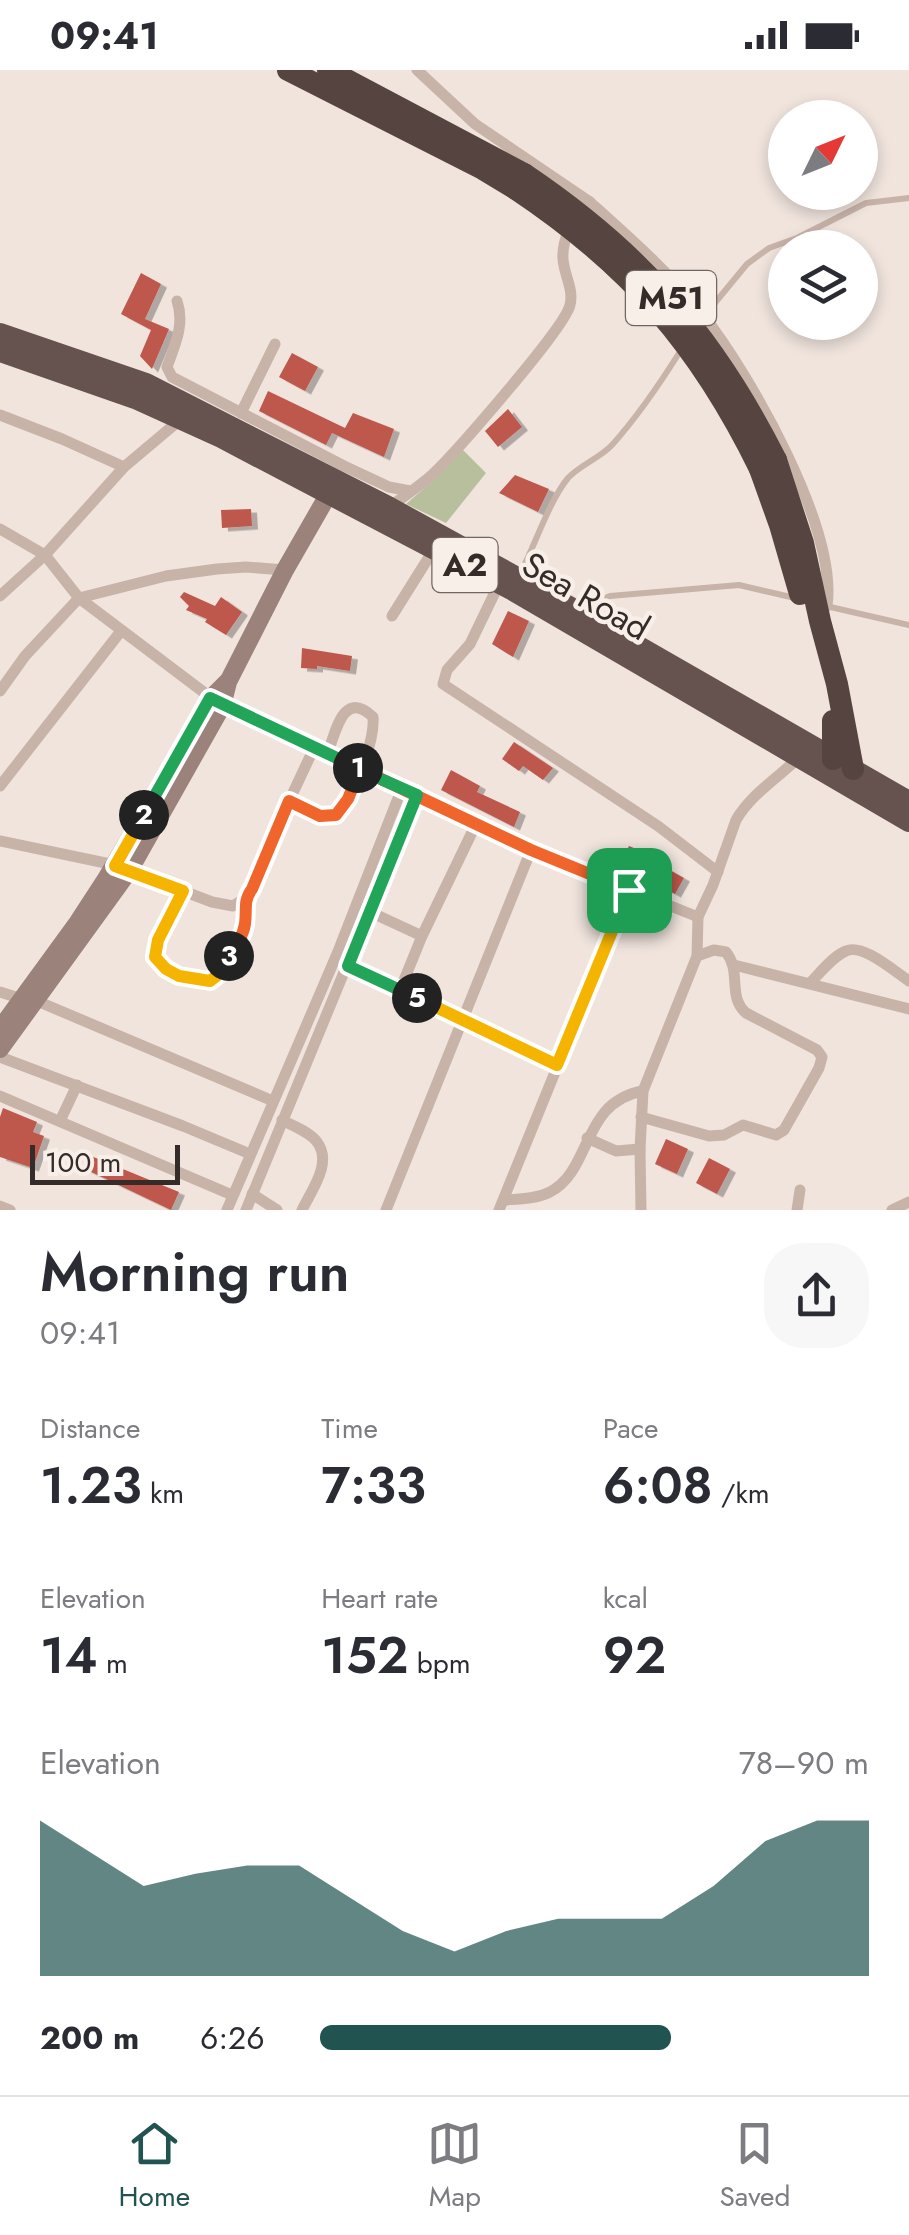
<!DOCTYPE html>
<meta charset="utf-8">
<style>
body{margin:0;font-family:Jost,sans-serif;background:#f7f7f7;color:#2b2b33;height:100vh;display:flex;flex-direction:column;font-size:38px;white-space:nowrap}
*{box-sizing:border-box;margin:0}
p{font-size:32px;color:#7c7c81}
.icon{flex:none;width:55px;height:55px;fill:none;stroke:currentColor;stroke-width:2;stroke-linecap:round;stroke-linejoin:round}
.map{position:relative;height:1140px;overflow:hidden}
.sheet{display:flex;flex-direction:column;background:#fff;flex:1}
.sheet>*{flex:none}
.needle{width:65px;rotate:47deg}
.buttons{position:absolute;left:768px;top:30px;display:grid;gap:20px}
.buttons a{display:grid;place-items:center;width:110px;height:110px;border-radius:50%;background:#fff;box-shadow:0 5px 15px #0003;font-size:50px}
.scale{position:absolute;left:30px;bottom:25px;width:150px;box-sizing:border-box;padding-left:10px;border:5px solid #352b29;border-top:0;font-size:28px;line-height:35px;white-space:nowrap;color:#352b29;-webkit-text-stroke:8px #f8efe9;paint-order:stroke}
.pin{position:absolute;display:grid;place-items:center;width:85px;height:85px;color:#fff;margin:-42px;border-radius:20px;box-shadow:0 5px 15px #0006}
.km{position:absolute;width:50px;height:50px;margin:-25px;border-radius:50%;background:#222;color:#fff;font-size:28px;line-height:50px;text-align:center}
.round{display:grid;place-items:center;flex:none;width:105px;height:105px;border-radius:40px;background:#f7f7f7}
.summary{display:flex;align-items:center;justify-content:space-between;height:170px;padding:0 40px}
h1{font-size:55px;font-weight:600;line-height:75px}
.metrics{display:grid;grid-template-columns:repeat(3,1fr);gap:15px;height:170px;padding:10px 40px}
.metrics div{display:grid;align-content:center}
.metrics b{font-size:50px;font-weight:600}
.metrics small{font-size:28px;font-weight:400}
.metrics p{font-size:28px}
.chart{height:280px;padding:20px 40px}
.chart p{display:flex;justify-content:space-between}
.chart svg{width:100%;height:180px;margin-top:10px;fill:#215450;opacity:.7}
ul{padding:0 40px;list-style:none;font-size:32px}
li{display:grid;grid-template-columns:160px 120px 1fr;align-items:center;height:75px}
li i{height:25px;border-radius:12px;background:#215450}
.status{display:flex;justify-content:space-between;align-items:center;height:70px;padding:0 50px;background:#fff;direction:ltr}
.status svg{height:28px;fill:currentColor}
.tabs{display:flex;justify-content:space-around;align-items:center;height:140px;border-top:2px solid #e1e1e2;background:#fff;font-size:28px;color:#7c7c81}
.tabs a{display:grid;justify-items:center;gap:5px}
.tabs .current{color:#215450}
.map>svg:first-child{display:block}
.green{fill:#b8bf9d}
.building{fill:#be584d;filter:url(#shadow)}
.lines{fill:none;stroke-linecap:round;stroke-linejoin:round}
.service{stroke:#c8b3a9;stroke-width:6}
.minor{stroke:#c8b3a9;stroke-width:11}
.secondary{stroke:#9b827b;stroke-width:18}
.trunk{stroke:#66524e;stroke-width:20}
.motorway{stroke:#564440;stroke-width:22}
.motorway-bridge{stroke:#564440;stroke-width:22}
.split-1-casing{stroke:#fff;stroke-width:20}
.split-2-casing{stroke:#fff;stroke-width:20}
.split-3-casing{stroke:#fff;stroke-width:20}
.split-4-casing{stroke:#fff;stroke-width:20}
.split-5-casing{stroke:#fff;stroke-width:20}
.split-6-casing{stroke:#fff;stroke-width:20}
.split-1{stroke:#f0652b;stroke-width:12}
.split-2{stroke:#22a559;stroke-width:12}
.split-3{stroke:#f5b400;stroke-width:12}
.split-4{stroke:#f0652b;stroke-width:12}
.split-5{stroke:#22a559;stroke-width:12}
.split-6{stroke:#f5b400;stroke-width:12}
.labels{text-anchor:middle;stroke-width:9;stroke-linejoin:round;paint-order:stroke}
.shield{fill:#f8efe9;stroke:#706663;stroke-width:2.5}
.shield-label{font-size:32px;font-weight:bold;fill:#352b29}
.street-label{font-size:35px;fill:#352b29;stroke:#f8efe9}
</style>
<div class="status"><b>09:41</b><svg viewBox="0 0 49 12"><path d="M0 12V9h3v3zM5 12V6h3v6zM10 12V3h3v9zM15 12V0h3v12zM26 1h20v11H26zM47 4h2v5h-2z"/></svg></div>
<div class="map">
<svg width="909" height="1140" viewBox="0 0 909 1140">
<defs>
<filter id="shadow"><feDropShadow dx="6" dy="3.5" stdDeviation="0" flood-color="#0004"/></filter>
</defs>
<rect width="100%" height="100%" fill="#f0e4dd"/>
<path class="green" d="M463,380L486,403L446,453L406,434L435,409Z"/>
<g class="building">
<path d="M141,203L161,214L145,249L169,259L152,299L140,286L151,260L121,244Z"/>
<path d="M292,283L318,297L305,321L279,307Z"/>
<path d="M268,321L345,358L353,343L394,359L384,387L332,363L326,375L259,341Z"/>
<path d="M508,339L522,357L498,377L485,361Z"/>
<path d="M515,405L549,419L538,442L499,423Z"/>
<path d="M251,439L252,456L222,458L221,440Z"/>
<path d="M184,522L215,536L221,527L242,542L226,565L205,552L207,549L186,540L189,536L180,527Z"/>
<path d="M508,541L529,551L513,587L492,574Z"/>
<path d="M302,578L352,586L350,601L317,596V599L301,598Z"/>
<path d="M514,672L553,698L543,710L523,696L519,701L502,689Z"/>
<path d="M451,700L480,716L477,722L520,742L514,757L441,720Z"/>
<path d="M629,776L653,786L652,790L684,808L675,824L620,795Z"/>
<path d="M3,1038L37,1052L33,1062L44,1066L33,1098L0,1087V1047Z"/>
<path d="M666,1069L688,1079L677,1104L655,1094Z"/>
<path d="M91,1086L179,1122L171,1140L85,1099Z"/>
<path d="M709,1088L730,1099L717,1124L696,1113Z"/>
</g>
<g class="lines">
<g class="service">
<path d="M705,245L747,194L769,178L797,168L866,133L909,128"/>
<path d="M519,506C534,478 549,431 568,408C580,395 600,388 612,375C638,346 661,312 681,280"/>
<path d="M826,536L909,555"/>
<path d="M590,542L601,530L610,526L739,515L795,528"/>
</g>
<g class="minor">
<path d="M417,0L475,54L590,132L578,144"/>
<path d="M590,132C630,168 670,203 703,245C751,306 838,459 827,536"/>
<path d="M177,231C185,254 175,275 167,297L172,307L344,396L389,417L410,421"/>
<path d="M241,343L275,274"/>
<path d="M0,345L62,369L124,397"/>
<path d="M390,437C404,426 420,416 433,404C455,383 565,258 570,235C574,219 564,205 563,189C562,178 565,169 569,159"/>
<path d="M0,459L45,485L79,528L222,636L531,780L698,847"/>
<path d="M499,514L470,574L447,600L443,614L658,756L718,802"/>
<path d="M0,526L45,485L124,397L181,349"/>
<path d="M392,546L434,479"/>
<path d="M0,621L25,586L79,528L166,506L217,499L246,497L285,500"/>
<path d="M0,716L121,561"/>
<path d="M289,731L320,746L336,745C354,727 375,671 373,647C342,618 336,664 327,684"/>
<path d="M0,771L115,795L212,832L233,836L246,828L252,819L276,759L314,678"/>
<path d="M183,821L158,870L155,887C168,905 189,910 210,911C225,899 242,873 245,854C246,846 245,836 246,828"/>
<path d="M368,841L422,866"/>
<path d="M347,895L557,995"/>
<path d="M734,895L909,939"/>
<path d="M810,913C820,903 833,886 846,881C863,873 895,902 909,911"/>
<path d="M400,920L422,866L476,754"/>
<path d="M0,922L22,929"/>
<path d="M37,931L273,1031"/>
<path d="M0,987L183,1056L250,1084"/>
<path d="M0,1026L232,1125"/>
<path d="M641,1047L709,1066L724,1065L743,1055L776,1065L784,1060L819,998L822,987L817,980L746,943C727,926 742,902 726,882L714,880L697,886"/>
<path d="M282,1050C293,1056 310,1062 317,1072C333,1093 311,1121 302,1140"/>
<path d="M60,1051L77,1015"/>
<path d="M587,1068L616,1081L640,1079"/>
<path d="M252,1124L277,1140"/>
<path d="M504,1130C519,1129 536,1129 550,1122C593,1099 581,1032 643,1021"/>
<path d="M0,1136L10,1140"/>
<path d="M227,1140L337,884L402,718"/>
<path d="M246,1140L417,725"/>
<path d="M386,1140L531,780"/>
<path d="M499,1140L629,820"/>
<path d="M641,1140L640,1079L643,1021L697,886L698,847L713,815L736,750C751,724 777,709 798,688"/>
<path d="M797,1140L800,1120"/>
<path d="M892,1140L909,1132"/>
</g>
<g class="secondary">
<path d="M0,959L78,852L106,809L211,628L227,612"/>
<path d="M0,979L129,801L222,636L228,612L285,500L328,425"/>
</g>
<g class="trunk">
<path d="M0,263L146,313L390,437L550,525L909,731"/>
<path d="M0,282L135,329L221,368L513,521L909,752"/>
</g>
<g class="motorway">
<path d="M288,0L483,99L516,119"/>
<path d="M328,0L524,104"/>
<path d="M776,390L803,473L820,551L837,614L853,699"/>
<path d="M760,399L780,455L800,524"/>
<path d="M833,651V689"/>
</g>
<g class="motorway-bridge">
<path d="M524,104C640,182 713,265 776,390"/>
<path d="M516,119C630,195 700,276 760,399"/>
</g>
</g>
<g class="lines">
<defs>
<path id="split-1" d="M358,698L531,780L629,820"/>
<path id="split-2" d="M144,745L210,628L358,698"/>
<path id="split-3" d="M144,745L115,796L183,821L158,870L155,887L166,899L179,906L210,911L219,904L229,886"/>
<path id="split-4" d="M229,886C236,876 243,866 245,854C247,840 243,831 252,819L289,731L320,746L336,745L348,729L360,699L383,710"/>
<path id="split-5" d="M383,710L417,725L348,896L417,928"/>
<path id="split-6" d="M417,928L557,995L629,820"/>
</defs>
<use href="#split-1" class="split-1-casing"/>
<use href="#split-2" class="split-2-casing"/>
<use href="#split-3" class="split-3-casing"/>
<use href="#split-4" class="split-4-casing"/>
<use href="#split-5" class="split-5-casing"/>
<use href="#split-6" class="split-6-casing"/>
<use href="#split-1" class="split-1"/>
<use href="#split-2" class="split-2"/>
<use href="#split-3" class="split-3"/>
<use href="#split-4" class="split-4"/>
<use href="#split-5" class="split-5"/>
<use href="#split-6" class="split-6"/>
</g>
<g class="labels">
<g class="shield">
<rect x="626" y="201" width="90" height="54" rx="8"/>
<rect x="432.5" y="468" width="65" height="54" rx="8"/>
</g>
<g class="shield-label">
<text x="671" y="239">M51</text>
<text x="465" y="506">A2</text>
</g>
<g class="street-label">
<text transform="translate(586 526) rotate(30)" y="12">Sea Road</text>
</g>
</g>
</svg>
<div class="buttons">
<a><svg class="needle" viewBox="-14 -14 28 28"><path d="M0-13l5 13h-10z" fill="#e53935"/><path d="M0 13l5-13h-10z" fill="#7c7c81"/></svg></a>
<a><svg class="icon" aria-label="layers" viewBox="0 0 24 24"><path d="M12 4l9 5-9 5-9-5zM3 14l9 5 9-5"/></svg></a>
</div>
<div class="scale">100 m</div>
<div class="pin" style="left:629px;top:820px;background:#1e9e55"><svg class="icon" aria-label="arrive" viewBox="0 0 24 24"><path d="M6 21V4h12l-3 4 3 4H6"/></svg></div>
<b class="km" style="left:358px;top:698px">1</b>
<b class="km" style="left:144px;top:745px">2</b>
<b class="km" style="left:229px;top:886px">3</b>
<b class="km" style="left:417px;top:928px">5</b>
</div>
<section class="sheet">
<div class="summary"><div><h1>Morning run</h1><p>09:41</p></div><a class="round"><svg class="icon" aria-label="share" viewBox="0 0 24 24"><path d="M12 15V3M7 8l5-5 5 5M5 13v7h14v-7"/></svg></a></div>
<div class="metrics">
<div><p>Distance</p><b>1.23<small> km</small></b></div>
<div><p>Time</p><b>7:33</b></div>
<div><p>Pace</p><b>6:08<small> /km</small></b></div>
</div>
<div class="metrics">
<div><p>Elevation</p><b>14<small> m</small></b></div>
<div><p>Heart rate</p><b>152<small> bpm</small></b></div>
<div><p>kcal</p><b>92</b></div>
</div>
<div class="chart"><p><span>Elevation</span>78–90 m</p>
<svg viewBox="0 0 160 44" preserveAspectRatio="none"><path d="M0 44V6L10 14L20 22L30 19L40 17L50 17L60 25L70 33L80 38L90 33L100 30L110 30L120 30L130 22L140 11L150 6L160 6V44z"/></svg>
</div>
<ul>
<li><b>200 m</b>6:26<i style="width:64%"></i></li>
</ul>
</section>
<nav class="tabs">
<a class="current"><svg class="icon" aria-label="home" viewBox="0 0 24 24"><path d="M3 11l9-7 9 7M6 9v11h12V9"/></svg>Home</a>
<a><svg class="icon" aria-label="map" viewBox="0 0 24 24"><path d="M3 6l6-2 6 2 6-2v14l-6 2-6-2-6 2zM9 4v14M15 6v14"/></svg>Map</a>
<a><svg class="icon" aria-label="saved" viewBox="0 0 24 24"><path d="M7 4h10v16l-5-4-5 4z"/></svg>Saved</a>
</nav>
